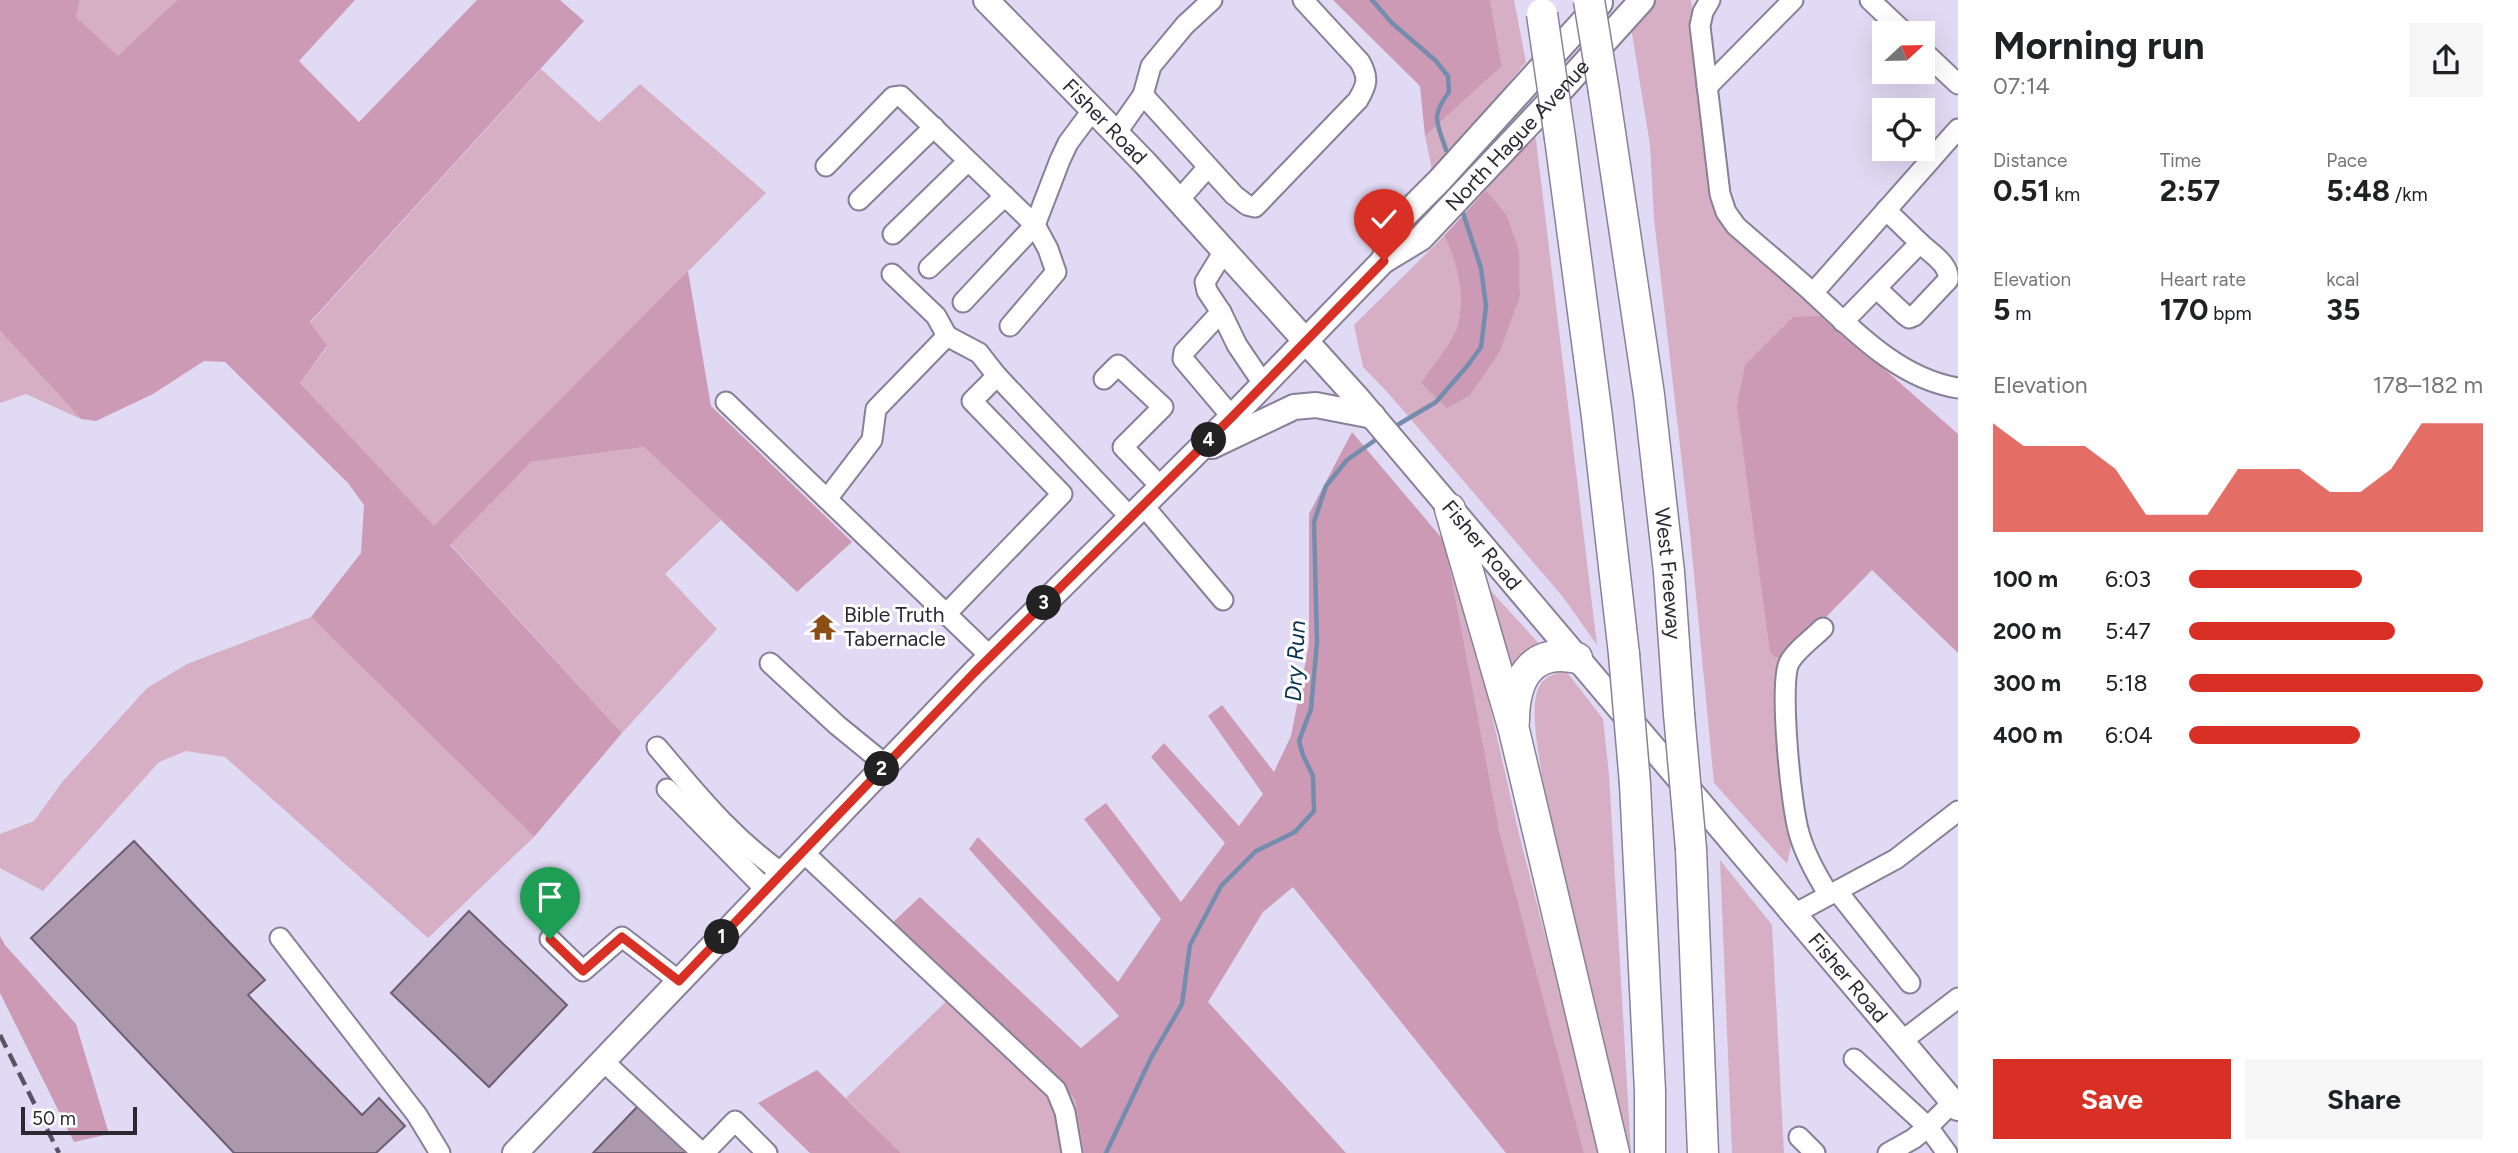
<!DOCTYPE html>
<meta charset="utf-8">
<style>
body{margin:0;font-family:Figtree,sans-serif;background:#f6f6f6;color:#202124;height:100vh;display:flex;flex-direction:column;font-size:26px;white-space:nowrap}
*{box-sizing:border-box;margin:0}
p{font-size:23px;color:#757577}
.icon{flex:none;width:38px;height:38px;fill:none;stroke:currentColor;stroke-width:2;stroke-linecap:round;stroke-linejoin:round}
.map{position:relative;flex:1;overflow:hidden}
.drawer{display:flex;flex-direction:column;background:#fff;width:560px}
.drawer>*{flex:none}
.needle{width:46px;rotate:68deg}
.controls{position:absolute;left:1872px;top:21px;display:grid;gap:14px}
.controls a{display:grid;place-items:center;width:63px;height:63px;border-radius:0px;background:#fff;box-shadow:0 7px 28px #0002;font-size:35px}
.scale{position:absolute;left:21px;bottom:18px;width:116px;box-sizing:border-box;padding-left:7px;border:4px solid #2b2832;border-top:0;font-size:19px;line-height:24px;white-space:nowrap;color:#2b2832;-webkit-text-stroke:5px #fff;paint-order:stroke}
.pin{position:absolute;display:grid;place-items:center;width:60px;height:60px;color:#fff;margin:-72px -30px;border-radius:50% 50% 50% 0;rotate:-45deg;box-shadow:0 0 7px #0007}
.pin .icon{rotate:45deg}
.km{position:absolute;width:35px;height:35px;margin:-18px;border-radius:50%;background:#222;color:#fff;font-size:19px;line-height:35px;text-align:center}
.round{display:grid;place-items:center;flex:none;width:74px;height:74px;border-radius:0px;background:#f6f6f6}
.head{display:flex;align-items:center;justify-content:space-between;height:119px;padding:0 35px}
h1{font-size:38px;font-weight:700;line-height:52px}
.figures{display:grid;grid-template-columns:repeat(3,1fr);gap:10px;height:119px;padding:7px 35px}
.figures div{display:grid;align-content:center}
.figures b{font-size:30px;font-weight:700}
.figures small{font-size:19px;font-weight:400}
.figures p{font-size:19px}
.chart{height:196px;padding:14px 35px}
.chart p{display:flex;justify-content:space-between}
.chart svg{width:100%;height:126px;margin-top:7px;fill:#d93025;opacity:.7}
.button{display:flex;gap:14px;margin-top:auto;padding:14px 35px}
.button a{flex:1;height:80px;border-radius:0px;background:#d93025;color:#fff;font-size:28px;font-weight:700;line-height:80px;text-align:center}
.button a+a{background:#f6f6f6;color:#202124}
ul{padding:0 35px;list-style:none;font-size:23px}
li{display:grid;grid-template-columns:112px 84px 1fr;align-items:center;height:52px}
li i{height:18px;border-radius:9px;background:#d93025}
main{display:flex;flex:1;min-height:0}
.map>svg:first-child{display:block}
.green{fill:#d7afc4}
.forest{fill:#cc9ab5}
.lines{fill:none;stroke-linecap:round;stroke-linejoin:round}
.stream{stroke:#748dac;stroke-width:4.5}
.building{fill:#ab98ad;stroke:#6e5d71;stroke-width:2}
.minor-casing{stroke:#878098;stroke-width:23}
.major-casing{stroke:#878098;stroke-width:28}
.highway-casing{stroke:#878098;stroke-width:33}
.minor{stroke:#fff;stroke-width:19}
.major{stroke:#fff;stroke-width:24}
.highway{stroke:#fff;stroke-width:30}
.rail{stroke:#585462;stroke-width:4.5;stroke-dasharray:14 7;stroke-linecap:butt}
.highway-bridge-casing{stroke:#878098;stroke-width:33;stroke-linecap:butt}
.highway-bridge{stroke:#fff;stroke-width:30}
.route-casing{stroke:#fff;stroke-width:14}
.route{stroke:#d93025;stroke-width:9}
.labels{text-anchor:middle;stroke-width:6;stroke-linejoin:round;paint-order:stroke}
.street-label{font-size:21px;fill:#2b2832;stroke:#fff}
.poi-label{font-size:21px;fill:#2b2832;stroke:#fff;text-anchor:start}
.water-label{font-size:23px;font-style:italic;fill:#062f54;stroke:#fff}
</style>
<main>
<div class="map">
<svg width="1958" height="1153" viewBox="0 0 1958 1153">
<rect width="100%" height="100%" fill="#e1daf4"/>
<g class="green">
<path d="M80,0H177L118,57L76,17Z"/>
<path d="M1490,0H1514L1526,62L1433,175L1425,136L1502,66Z"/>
<path d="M1656,0H1691L1714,205L1726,231L1824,316L1786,658L1795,829L1787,864L1714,783L1690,533L1654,219L1650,145L1631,27Z"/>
<path d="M541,69L599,122L640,84L766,193L434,527L300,383L327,347L310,323Z"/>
<path d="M1534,132L1536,140L1597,645L1563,597L1389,394L1363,367L1354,325L1444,236C1459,262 1466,298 1457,327C1453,341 1430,369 1421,383L1520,296C1519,245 1518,231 1486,190Z"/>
<path d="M0,331L81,419L26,394L0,403Z"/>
<path d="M644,447L721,520L665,574L717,629L622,733L450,544L531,462Z"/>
<path d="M1445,542L1466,601L1519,834L1601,1153H1584L1500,834Z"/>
<path d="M1491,591L1543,648L1508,683L1485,596Z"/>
<path d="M311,617L534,837L428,938L225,757L186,751L159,762L43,891L0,868V834L34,821L63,781L147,688L187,664Z"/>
<path d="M1566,671L1603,719L1609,774L1631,1153H1622L1542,776C1539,754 1529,708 1539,687C1544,676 1555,673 1566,671Z"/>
<path d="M1720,860L1772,925L1784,1153H1732Z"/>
<path d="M959,989L1075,1099L1084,1153H901L846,1098Z"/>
</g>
<g class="forest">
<path d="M0,0H80L76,17L118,56L177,0H355L299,61L359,122L477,0H560L584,21L310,322L327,346L300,383L434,526L688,271L711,406L852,542L797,592L644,447L531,462L450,545L622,733L534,837L311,617L361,553L364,505L348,483L225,362L204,361L153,394L96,421L81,419L0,331Z"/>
<path d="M1333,0H1490L1502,66L1425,136L1420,86Z"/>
<path d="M1486,190L1507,216L1519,251L1520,296L1500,351L1470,395L1447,408L1421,383C1430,369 1453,341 1457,327C1466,298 1458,262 1444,236Z"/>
<path d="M1824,316L1958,434V653L1872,570L1786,658L1775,657L1770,652L1737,405L1745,365L1793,317Z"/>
<path d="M1352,432L1445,542L1500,834L1584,1153H1506L1293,887L1263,912L1208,1002L1346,1153H1084L1075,1099L891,924L920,897L1081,1048L1119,1016L969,849L978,837L1118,982L1161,919L1084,819L1106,803L1181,902L1225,843L1151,757L1164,743L1239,826L1263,794L1208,716L1222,705L1274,772L1291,736L1309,644V514Z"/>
<path d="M0,936L5,945L76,1024L109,1134L74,1142L0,993Z"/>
<path d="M817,1070L901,1153H810L758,1103Z"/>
</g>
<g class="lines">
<g class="stream">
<path d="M1372,0L1392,23L1436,61L1448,76L1449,92C1430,117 1437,122 1446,150"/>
<path d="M1394,427L1436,402L1468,365L1481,347L1486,306L1481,268L1463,213"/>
<path d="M1106,1153L1151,1058L1182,1004L1190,945L1221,886L1256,851L1295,832L1314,811L1313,776L1303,755L1299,741L1311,709L1317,642L1314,522L1326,486L1347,460L1381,436"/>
</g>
</g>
<g class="building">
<path d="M134,841L265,980L248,995L362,1115L379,1098L405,1126L376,1153H234L31,938Z"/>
<path d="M469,911L567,1005L489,1087L391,993Z"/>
<path d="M638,1106L688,1153H593Z"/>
</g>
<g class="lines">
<defs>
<g id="minor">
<path d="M1710,0L1703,12L1700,26L1720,194L1726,212L1736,226C1762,249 1789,271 1814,294C1855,332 1900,379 1958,388"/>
<path d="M1870,0L1905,33"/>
<path d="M1923,51L1958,84"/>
<path d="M1707,87L1793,0"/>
<path d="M1143,95L1234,195L1247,205L1255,207L1358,100C1367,85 1369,78 1360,62L1303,0"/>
<path d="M1117,132L1143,95L1151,66L1185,25L1212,0"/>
<path d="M826,166L893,97L901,96L1035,225L1048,249L1056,272L1010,326"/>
<path d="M859,200L934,127"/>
<path d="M1179,200L1208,167"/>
<path d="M893,234L968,161"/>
<path d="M1224,251L1205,282L1207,291L1221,312L1237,345L1264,385"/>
<path d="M929,268L1005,196"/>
<path d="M892,274L936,316L947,336"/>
<path d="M1876,288L1905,315L1909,318L1914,316L1948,280C1950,264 1930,253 1920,243"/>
<path d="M1813,293L1958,129"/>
<path d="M963,302L1035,225L1060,160L1068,143L1094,108"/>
<path d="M1221,312L1184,352L1183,359L1232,417"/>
<path d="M1843,322L1920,243L1886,210"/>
<path d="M1104,379L1118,365L1163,407L1123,447L1161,487"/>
<path d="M726,402L991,657"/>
<path d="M827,499L872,440L876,409L947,336L979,353L997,376L1130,517"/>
<path d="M1143,505L1223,600"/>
<path d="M946,614L1062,494L972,401L997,376"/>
<path d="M1823,628C1813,638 1795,651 1789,663C1779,685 1791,807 1799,833C1805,855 1817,876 1829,895"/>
<path d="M770,663L837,725L886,765"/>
<path d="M657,747C698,795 730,836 782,873"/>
<path d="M667,789L766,890"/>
<path d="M803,852L1056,1090L1065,1112L1072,1153"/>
<path d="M1837,891L1910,983"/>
<path d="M1794,914L1896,859L1958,811"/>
<path d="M280,938L417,1115L440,1153"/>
<path d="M550,939L583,971L622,937L679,981"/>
<path d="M1902,1041L1958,998"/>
<path d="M1854,1059L1928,1127L1953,1102"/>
<path d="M603,1061L702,1153"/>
<path d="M1799,1137L1815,1153"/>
<path d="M704,1153L735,1121L767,1153"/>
<path d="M1888,1153L1913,1139L1928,1127L1947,1153"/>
</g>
<g id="major">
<path id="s1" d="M986,0L1145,163L1358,399L1958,1108"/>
<path d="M1383,261L1401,219L1440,180L1600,3"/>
<path d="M1212,446L1294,407L1316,405L1373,416"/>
<path id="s2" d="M515,1153L975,672L1232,417L1383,261L1421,238L1558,93L1642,0"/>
</g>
<g id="highway">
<path id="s3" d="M1604,92L1649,395L1669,572L1679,714"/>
<path d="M1560,138L1597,417L1624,654"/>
<path d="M1450,509L1514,730L1614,1153"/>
<path d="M1514,721C1514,680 1531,647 1577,658"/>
<path d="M1635,784L1650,1091V1153"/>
<path d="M1691,849L1703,1153"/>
</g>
</defs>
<use href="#minor" class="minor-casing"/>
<use href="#major" class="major-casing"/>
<use href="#highway" class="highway-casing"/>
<use href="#minor" class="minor"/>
<use href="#major" class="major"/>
<use href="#highway" class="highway"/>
<path class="rail" d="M0,1035L59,1153"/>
<defs>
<g id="highway-bridge">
<path d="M1589,0L1604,92"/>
<path d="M1542,14L1560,138"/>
<path d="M1624,654L1635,784"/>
<path d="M1679,714L1691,849"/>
</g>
</defs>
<use href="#highway-bridge" class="highway-bridge-casing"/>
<use href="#highway-bridge" class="highway-bridge"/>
</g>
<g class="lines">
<defs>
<path id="route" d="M550,939L583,971L622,937L679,981L975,672L1232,417L1384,261"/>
</defs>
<use href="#route" class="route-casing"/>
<use href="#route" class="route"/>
</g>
<defs>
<symbol id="temple-bare" viewBox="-9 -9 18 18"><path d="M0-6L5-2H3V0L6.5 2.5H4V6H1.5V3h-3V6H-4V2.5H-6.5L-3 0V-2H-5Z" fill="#8d4e16" stroke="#fff" stroke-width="2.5" paint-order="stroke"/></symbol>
</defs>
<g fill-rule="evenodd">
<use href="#temple-bare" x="804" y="608" width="38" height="38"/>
</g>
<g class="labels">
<g class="street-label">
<text dy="7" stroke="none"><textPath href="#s1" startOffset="170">Fisher Road</textPath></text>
<text dy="7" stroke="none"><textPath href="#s2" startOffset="1430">North Hague Avenue</textPath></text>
<text dy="7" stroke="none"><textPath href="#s1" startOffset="737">Fisher Road</textPath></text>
<text dy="7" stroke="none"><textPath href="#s3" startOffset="486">West Freeway</textPath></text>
<text dy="7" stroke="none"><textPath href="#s1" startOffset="1304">Fisher Road</textPath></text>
</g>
<g class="poi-label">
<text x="844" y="622">Bible Truth<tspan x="844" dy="24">Tabernacle</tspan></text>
</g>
<g class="water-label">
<text transform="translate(1295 661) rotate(-87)" y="8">Dry Run</text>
</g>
</g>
</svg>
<div class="controls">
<a><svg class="needle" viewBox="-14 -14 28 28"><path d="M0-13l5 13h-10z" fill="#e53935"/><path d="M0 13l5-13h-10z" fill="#757577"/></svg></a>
<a><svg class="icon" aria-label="locate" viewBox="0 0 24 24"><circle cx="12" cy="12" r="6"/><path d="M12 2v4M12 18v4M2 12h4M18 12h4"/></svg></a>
</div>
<div class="scale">50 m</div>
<div class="pin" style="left:550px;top:939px;background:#1e9e55"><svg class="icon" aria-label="arrive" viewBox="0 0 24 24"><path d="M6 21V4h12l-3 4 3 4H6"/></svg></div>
<div class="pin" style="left:1384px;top:261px;background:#d93025"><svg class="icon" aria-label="check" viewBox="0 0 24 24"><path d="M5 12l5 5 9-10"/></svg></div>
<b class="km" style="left:722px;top:937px">1</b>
<b class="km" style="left:882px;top:769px">2</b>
<b class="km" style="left:1044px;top:603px">3</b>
<b class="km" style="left:1209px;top:440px">4</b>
</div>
<section class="drawer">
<div class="head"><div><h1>Morning run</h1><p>07:14</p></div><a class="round"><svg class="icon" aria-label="share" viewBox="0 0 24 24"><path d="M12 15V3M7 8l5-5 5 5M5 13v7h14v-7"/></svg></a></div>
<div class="figures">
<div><p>Distance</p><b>0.51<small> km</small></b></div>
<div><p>Time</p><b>2:57</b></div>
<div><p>Pace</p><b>5:48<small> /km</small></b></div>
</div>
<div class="figures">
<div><p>Elevation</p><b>5<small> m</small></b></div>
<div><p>Heart rate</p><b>170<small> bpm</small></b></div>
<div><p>kcal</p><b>35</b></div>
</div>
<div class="chart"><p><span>Elevation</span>178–182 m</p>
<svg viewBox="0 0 160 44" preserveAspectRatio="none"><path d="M0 44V6L10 14L20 14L30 14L40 22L50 38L60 38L70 38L80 22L90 22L100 22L110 30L120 30L130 22L140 6L150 6L160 6V44z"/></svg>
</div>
<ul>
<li><b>100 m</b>6:03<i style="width:59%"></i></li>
<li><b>200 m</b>5:47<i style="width:70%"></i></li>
<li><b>300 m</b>5:18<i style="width:100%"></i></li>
<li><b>400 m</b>6:04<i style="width:58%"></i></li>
</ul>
<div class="button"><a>Save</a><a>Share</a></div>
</section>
</main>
